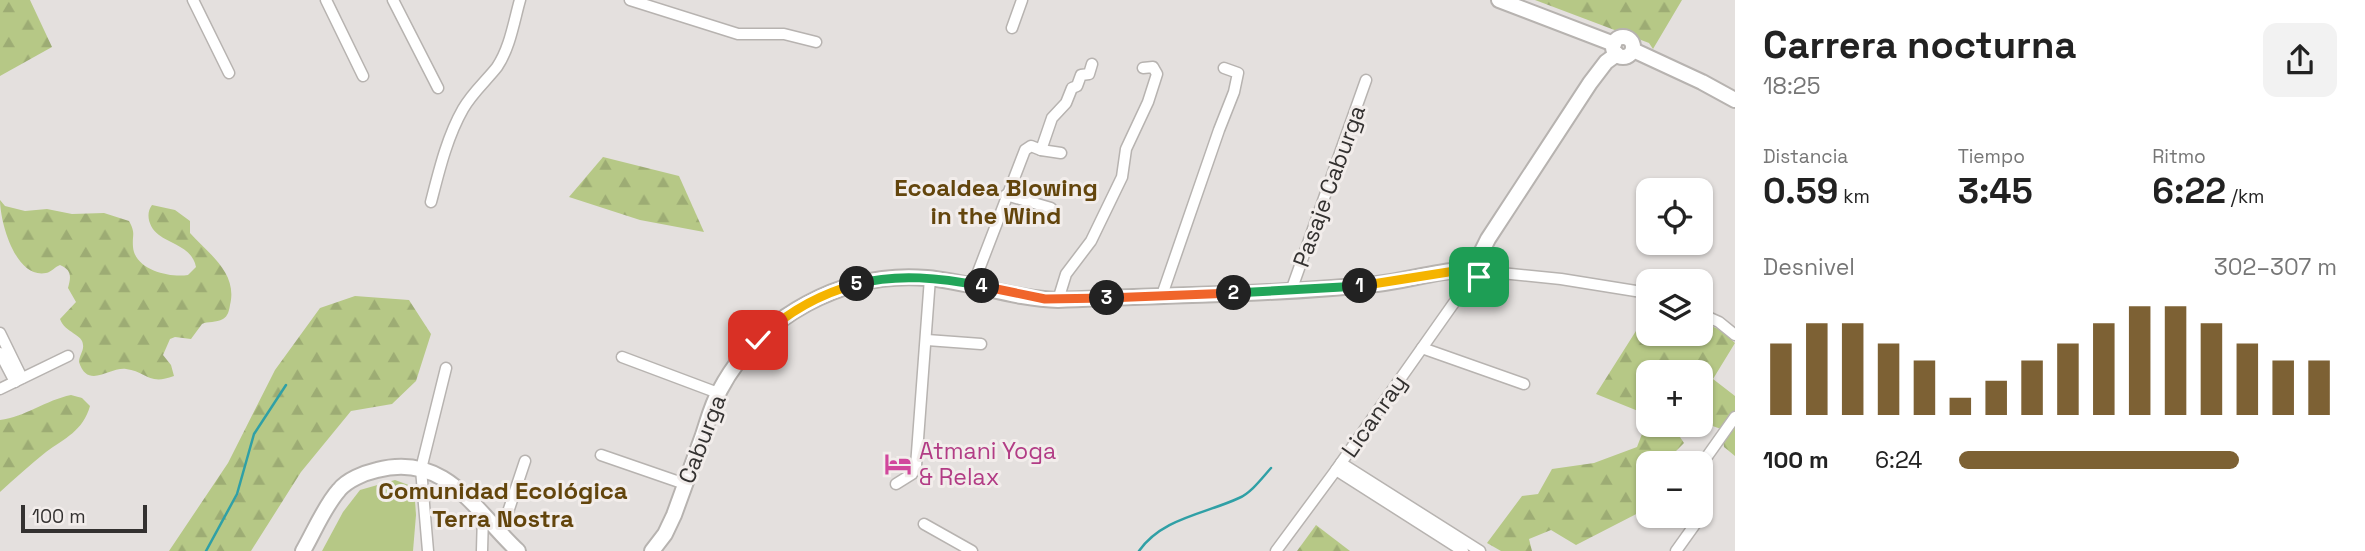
<!DOCTYPE html>
<html lang="es">
<meta charset="utf-8">
<style>
body{margin:0;font-family:"Space Grotesk",sans-serif;background:#f2f2f2;color:#222;height:100vh;display:flex;flex-direction:column;font-size:26px;white-space:nowrap}
*{box-sizing:border-box;margin:0}
p{font-size:23px;color:#767676}
.icon{flex:none;width:38px;height:38px;fill:none;stroke:currentColor;stroke-width:2;stroke-linecap:round;stroke-linejoin:round}
.map{position:relative;flex:1;overflow:hidden}
.panel{display:flex;flex-direction:column;background:#fff;width:630px}
.panel>*{flex:none}
.tools{position:absolute;left:1636px;top:178px;display:grid;gap:14px}
.tools a{display:grid;place-items:center;width:77px;height:77px;border-radius:14px;background:#fff;box-shadow:0 2px 5px #0004;font-size:35px}
.scale{position:absolute;left:21px;bottom:18px;width:126px;box-sizing:border-box;padding-left:7px;border:4px solid #333130;border-top:0;font-size:19px;line-height:24px;white-space:nowrap;color:#333130;-webkit-text-stroke:5px #f2edeb;paint-order:stroke}
.pin{position:absolute;display:grid;place-items:center;width:60px;height:60px;color:#fff;margin:-30px;border-radius:14px;box-shadow:0 4px 10px #0006}
.km{position:absolute;width:35px;height:35px;margin:-18px;border-radius:50%;background:#222;color:#fff;font-size:19px;line-height:35px;text-align:center}
.round{display:grid;place-items:center;flex:none;width:74px;height:74px;border-radius:14px;background:#f2f2f2}
.overview{display:flex;align-items:center;justify-content:space-between;height:119px;padding:0 28px}
h1{font-size:38px;font-weight:700;line-height:52px}
.metrics{display:grid;grid-template-columns:repeat(3,1fr);gap:10px;height:119px;padding:7px 28px}
.metrics div{display:grid;align-content:center}
.metrics b{font-size:35px;font-weight:700}
.metrics small{font-size:19px;font-weight:400}
.metrics p{font-size:19px}
.chart{height:196px;padding:14px 28px}
.chart p{display:flex;justify-content:space-between}
.chart svg{width:100%;height:126px;margin-top:7px;stroke:#7d6134;stroke-width:6}
ul{padding:0 28px;list-style:none;font-size:23px}
li{display:grid;grid-template-columns:112px 84px 1fr;align-items:center;height:52px}
li i{height:18px;border-radius:9px;background:#7d6134}
main{display:flex;flex:1;min-height:0}
.map>svg:first-child{display:block}
.green{fill:#b6c886}
.forest{fill:url(#forest-firs)}
.lines{fill:none;stroke-linecap:round;stroke-linejoin:round}
.stream{stroke:#30a0a6;stroke-width:2.5}
.street-casing{stroke:#b7b3b0;stroke-width:13}
.secondary-casing{stroke:#b7b3b0;stroke-width:18}
.street{stroke:#fff;stroke-width:10}
.secondary{stroke:#fff;stroke-width:14}
.split-1-casing{stroke:#fff;stroke-width:14}
.split-2-casing{stroke:#fff;stroke-width:14}
.split-3-casing{stroke:#fff;stroke-width:14}
.split-4-casing{stroke:#fff;stroke-width:14}
.split-5-casing{stroke:#fff;stroke-width:14}
.split-6-casing{stroke:#fff;stroke-width:14}
.split-1{stroke:#f5b400;stroke-width:9}
.split-2{stroke:#22a559;stroke-width:9}
.split-3{stroke:#f0652b;stroke-width:9}
.split-4{stroke:#f0652b;stroke-width:9}
.split-5{stroke:#22a559;stroke-width:9}
.split-6{stroke:#f5b400;stroke-width:9}
.labels{text-anchor:middle;stroke-width:6;stroke-linejoin:round;paint-order:stroke}
.street-label{font-size:23px;fill:#333130;stroke:#f2edeb}
.hotel-label{font-size:23px;fill:#b23c85;stroke:#f2edeb;text-anchor:start}
.neighbourhood-label{font-size:24px;font-weight:bold;fill:#63450c;stroke:#f2edeb}
</style>
<main>
<div class="map">
<svg width="1735" height="551" viewBox="0 0 1735 551">
<defs>
<pattern id="forest-firs" width="22" height="20" patternUnits="userSpaceOnUse" patternTransform="scale(1.75)"><rect width="22" height="20" fill="#b6c886"/><path d="M5 1l3.5 6h-7zM16 11l3.5 6h-7z" fill="#9dac74"/></pattern>
</defs>
<rect width="100%" height="100%" fill="#e4e0de"/>
<path class="green" d="M395,480L414,487L416,515L413,551H322L343,512L360,490Z"/>
<g class="forest">
<path d="M0,0H30L52,47L0,76Z"/>
<path d="M1535,0H1682L1653,49L1649,43Z"/>
<path d="M603,157L679,176L704,232L640,220L569,197Z"/>
<path d="M0,200L5,206L25,211L47,209L72,214L104,213L129,221C136,234 132,234 133,247C135,270 170,278 188,275L196,267C192,247 172,245 159,235C149,228 145,214 152,205L175,210L190,221V233C209,254 238,273 230,305C229,311 228,316 223,319C216,323 208,321 202,324L191,339L175,337L170,339L163,355L171,365L174,376C148,386 146,371 126,369C109,367 88,390 79,362C79,356 84,350 83,345C83,334 65,333 60,319L76,302L68,288C71,277 72,270 60,265C54,267 52,272 46,273C15,279 0,221 0,200Z"/>
<path d="M355,296L409,300L431,334L416,381L392,404L351,411L301,472L251,551H169L228,463L275,370L320,308Z"/>
<path d="M1648,312V334H1701V322L1721,330L1735,343L1713,379L1735,396V456L1724,447L1721,429L1704,423L1701,418V373H1648V415L1596,394Z"/>
<path d="M71,395L82,398L90,406C83,431 65,438 46,452C30,465 15,478 0,492V420C25,417 46,400 71,395Z"/>
<path d="M1648,418V425H1672L1684,443L1670,457L1671,464H1648V508L1576,545L1551,530L1529,539L1532,551H1501L1487,543L1522,496L1538,494L1552,469L1594,463L1637,447Z"/>
<path d="M1316,525L1350,551H1297Z"/>
</g>
<g class="lines">
<g class="stream">
<path d="M206,551L237,494L254,434L286,385"/>
<path d="M1139,551C1162,518 1205,514 1239,498C1251,493 1262,478 1271,468"/>
</g>
<defs>
<g id="street">
<path d="M193,0L229,73"/>
<path d="M326,0L363,76"/>
<path d="M393,0L438,88"/>
<path d="M630,0L738,34H784L816,42"/>
<path d="M1012,28L1022,0"/>
<path d="M1041,150L1061,153"/>
<path d="M1006,195L1051,208"/>
<path d="M431,202C439,171 447,137 463,109C472,93 486,81 497,67C510,48 514,21 520,0"/>
<path d="M1481,271L1561,279L1648,293"/>
<path d="M973,285L1025,150L1031,146L1041,150L1052,118L1066,103L1072,88L1077,86L1081,75L1089,74L1092,64"/>
<path d="M1291,291L1366,80"/>
<path d="M1162,295L1219,130L1234,92L1238,73L1224,68"/>
<path d="M1058,300L1066,274L1091,241L1122,177L1126,149L1148,102L1157,74L1153,67L1143,68"/>
<path d="M1701,314L1719,322L1735,335"/>
<path d="M0,333L22,378"/>
<path d="M927,340L981,344"/>
<path d="M1422,348L1524,384"/>
<path d="M0,353L15,382"/>
<path d="M622,357L718,393"/>
<path d="M0,389L68,356"/>
<path d="M601,455L685,484"/>
<path d="M1341,463L1480,551"/>
<path d="M1701,465L1735,417"/>
<path d="M1336,470L1463,551"/>
<path d="M896,484L912,474L916,466L930,278"/>
<path d="M924,524L972,551"/>
<path d="M501,533L525,461"/>
<path d="M428,551L421,469L446,368"/>
<path d="M482,551L483,514"/>
<path d="M1276,551L1336,470L1470,280"/>
<path d="M1676,551L1701,516"/>
</g>
<g id="secondary">
<path d="M1499,0L1614,44"/>
<circle cx="1623" cy="47" r="10"/>
<path d="M1633,50L1702,82L1735,100"/>
<circle cx="1471" cy="270" r="10"/>
<path d="M1477,261L1488,239L1590,83L1606,62L1617,54"/>
<path d="M303,551C314,532 324,507 339,490C347,480 364,473 377,470C446,452 475,511 518,551"/>
<path d="M652,551L665,534L674,515C684,488 693,462 703,435C708,420 712,404 720,390C759,316 844,271 927,278C972,282 1014,299 1058,300C1164,295 1271,295 1377,284C1405,281 1432,272 1461,270"/>
</g>
</defs>
<use href="#street" class="street-casing"/>
<use href="#secondary" class="secondary-casing"/>
<use href="#street" class="street"/>
<use href="#secondary" class="secondary"/>
</g>
<g class="lines">
<defs>
<path id="split-1" d="M1360,286L1461,270L1467,279L1479,277"/>
<path id="split-2" d="M1234,293L1360,286"/>
<path id="split-3" d="M1107,298L1234,293"/>
<path id="split-4" d="M982,286L1045,299L1107,298"/>
<path id="split-5" d="M857,284C898,273 941,278 982,286"/>
<path id="split-6" d="M758,340C786,313 819,294 857,284"/>
</defs>
<use href="#split-1" class="split-1-casing"/>
<use href="#split-2" class="split-2-casing"/>
<use href="#split-3" class="split-3-casing"/>
<use href="#split-4" class="split-4-casing"/>
<use href="#split-5" class="split-5-casing"/>
<use href="#split-6" class="split-6-casing"/>
<use href="#split-1" class="split-1"/>
<use href="#split-2" class="split-2"/>
<use href="#split-3" class="split-3"/>
<use href="#split-4" class="split-4"/>
<use href="#split-5" class="split-5"/>
<use href="#split-6" class="split-6"/>
</g>
<defs>
<symbol id="hotel-bare" viewBox="-9 -9 18 18"><path d="M-6-4.5h1.5V1H6V5H4.5V3h-9V5H-6ZM-4 0a1.8 1.8 0 1 1 3.6 0ZM.5 0V-2.5h3Q6-2.5 6 0Z" fill="#d1479c" stroke="#f2edeb" stroke-width="2.5" paint-order="stroke"/></symbol>
</defs>
<g fill-rule="evenodd">
<use href="#hotel-bare" x="879" y="445" width="38" height="38"/>
</g>
<g class="labels">
<g class="street-label">
<text transform="translate(1329 186) rotate(-70)" y="8">Pasaje Caburga</text>
<text transform="translate(1374 416) rotate(-55)" y="8">Licanray</text>
<text transform="translate(702 439) rotate(-69)" y="8">Caburga</text>
</g>
<g class="hotel-label">
<text x="919" y="459">Atmani Yoga<tspan x="919" dy="26">&amp; Relax</tspan></text>
</g>
<g class="neighbourhood-label">
<text x="996" y="196">Ecoaldea Blowing<tspan x="996" dy="28">in the Wind</tspan></text>
<text x="503" y="499">Comunidad Ecológica<tspan x="503" dy="28">Terra Nostra</tspan></text>
</g>
</g>
</svg>
<div class="tools">
<a><svg class="icon" aria-label="locate" viewBox="0 0 24 24"><circle cx="12" cy="12" r="6"/><path d="M12 2v4M12 18v4M2 12h4M18 12h4"/></svg></a>
<a><svg class="icon" aria-label="layers" viewBox="0 0 24 24"><path d="M12 4l9 5-9 5-9-5zM3 14l9 5 9-5"/></svg></a>
<a>+</a>
<a>−</a>
</div>
<div class="scale">100 m</div>
<div class="pin" style="left:1479px;top:277px;background:#1e9e55"><svg class="icon" aria-label="arrive" viewBox="0 0 24 24"><path d="M6 21V4h12l-3 4 3 4H6"/></svg></div>
<div class="pin" style="left:758px;top:340px;background:#d93025"><svg class="icon" aria-label="check" viewBox="0 0 24 24"><path d="M5 12l5 5 9-10"/></svg></div>
<b class="km" style="left:1360px;top:286px">1</b>
<b class="km" style="left:1234px;top:293px">2</b>
<b class="km" style="left:1107px;top:298px">3</b>
<b class="km" style="left:982px;top:286px">4</b>
<b class="km" style="left:857px;top:284px">5</b>
</div>
<section class="panel">
<div class="overview"><div><h1>Carrera nocturna</h1><p>18:25</p></div><a class="round"><svg class="icon" aria-label="share" viewBox="0 0 24 24"><path d="M12 15V3M7 8l5-5 5 5M5 13v7h14v-7"/></svg></a></div>
<div class="metrics">
<div><p>Distancia</p><b>0.59<small> km</small></b></div>
<div><p>Tiempo</p><b>3:45</b></div>
<div><p>Ritmo</p><b>6:22<small> /km</small></b></div>
</div>
<div class="chart"><p><span>Desnivel</span>302–307 m</p>
<svg viewBox="0 0 160 44" preserveAspectRatio="none"><path d="M5 44V19M15 44V12M25 44V12M35 44V19M45 44V25M55 44V38M65 44V32M75 44V25M85 44V19M95 44V12M105 44V6M115 44V6M125 44V12M135 44V19M145 44V25M155 44V25"/></svg>
</div>
<ul>
<li><b>100 m</b>6:24<i style="width:74%"></i></li>
</ul>
</section>
</main>
